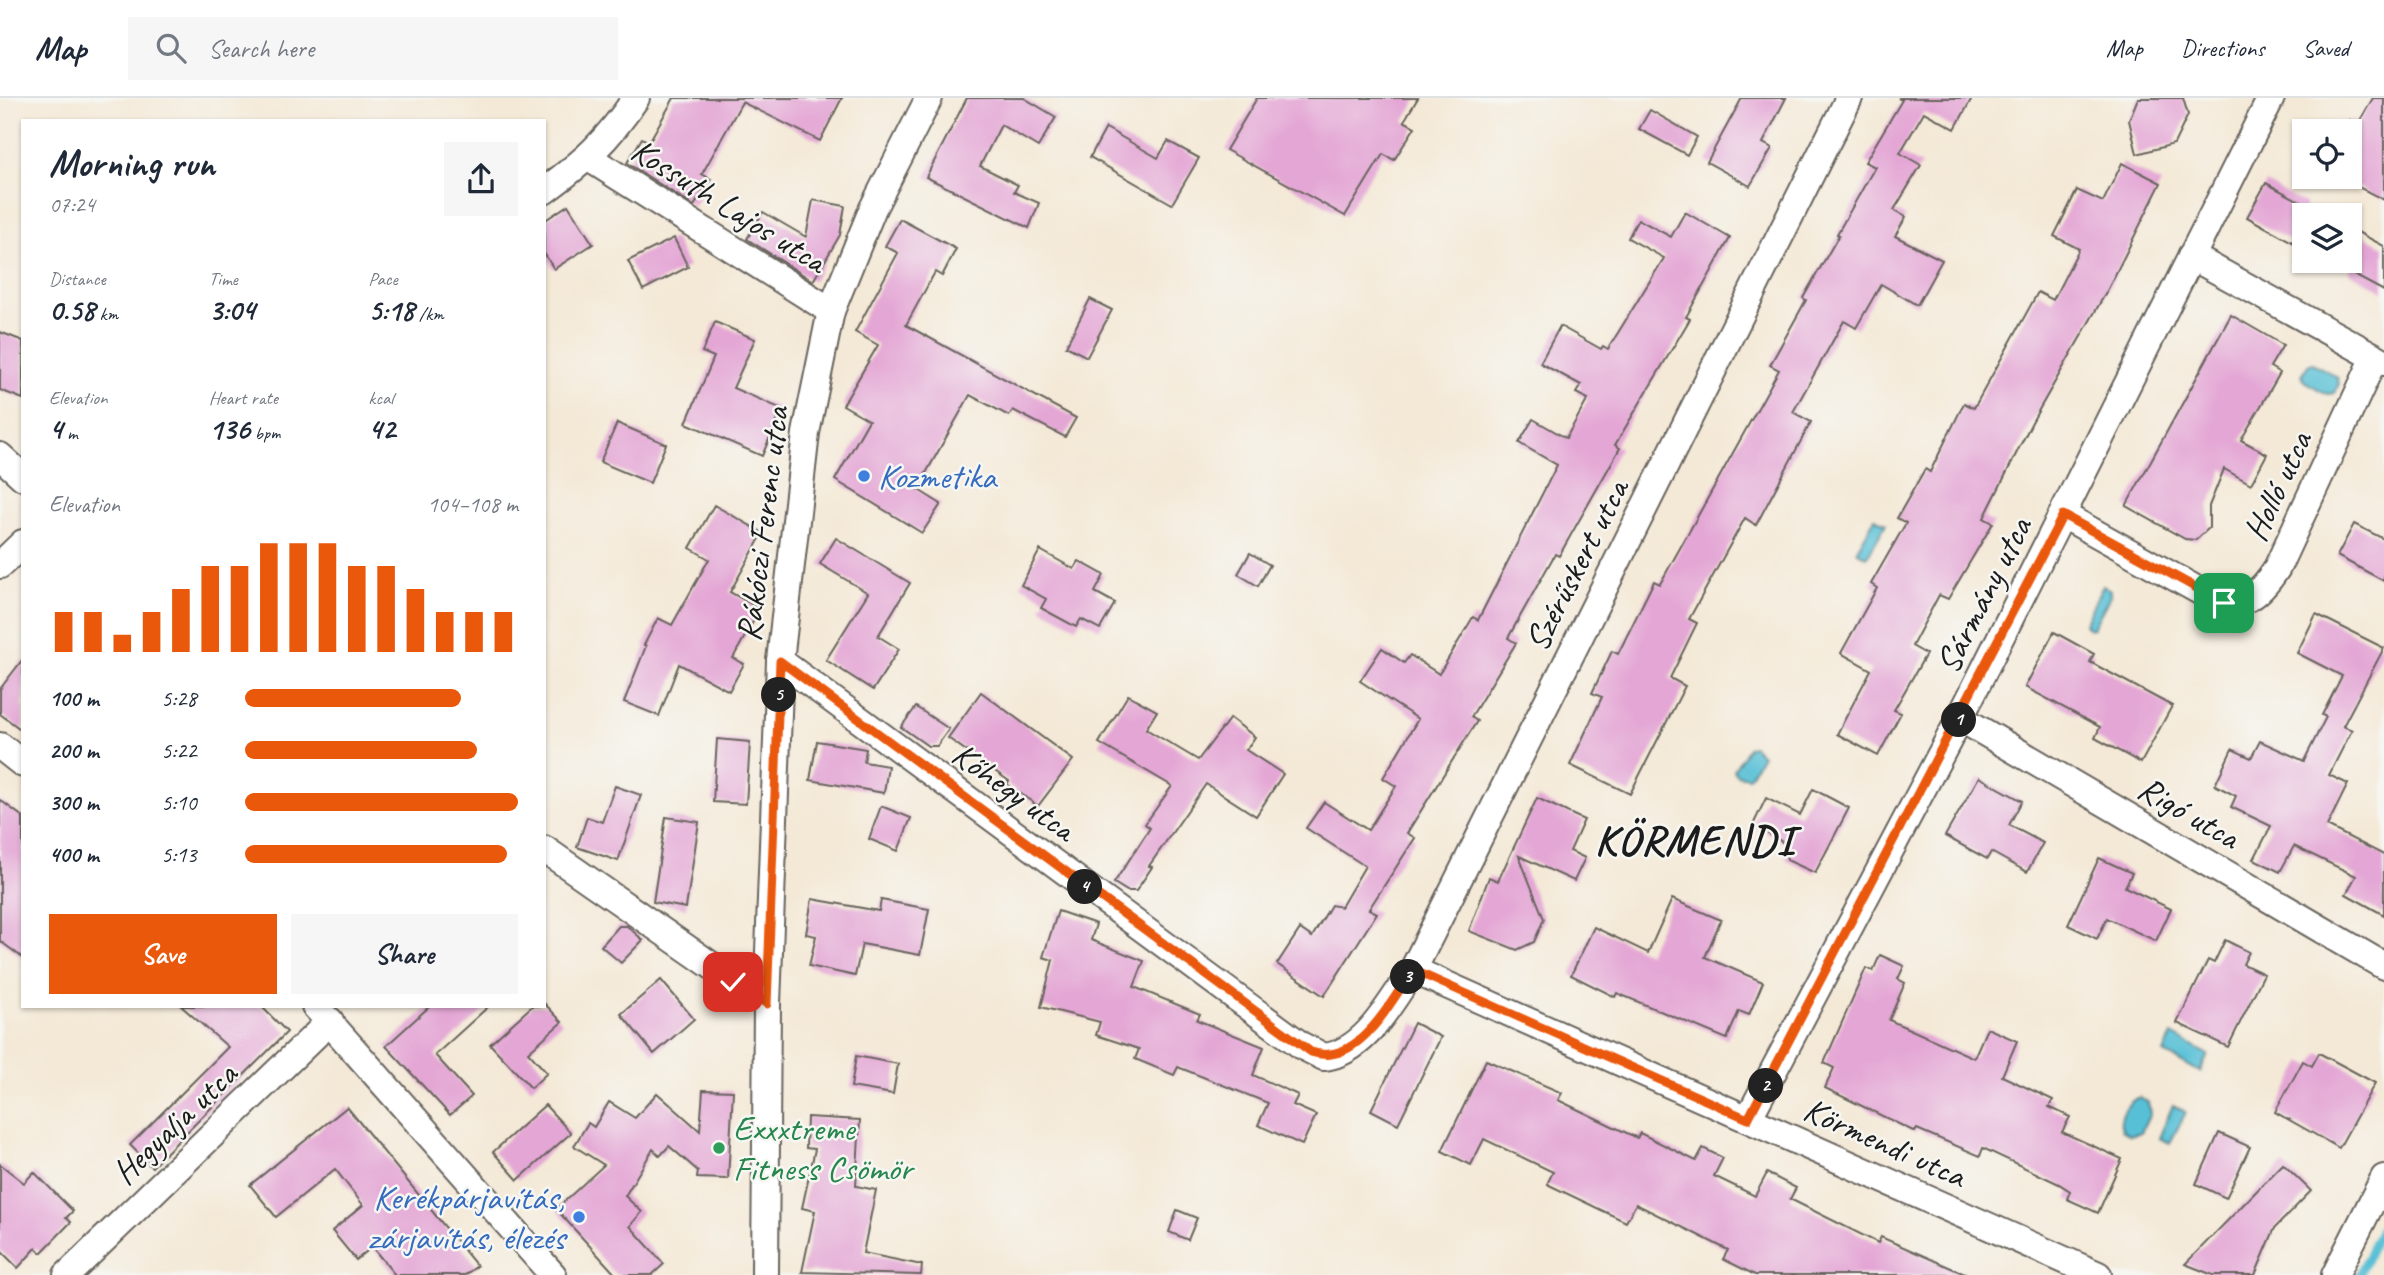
<!DOCTYPE html>
<meta charset="utf-8">
<style>
body{margin:0;font-family:Caveat,sans-serif;background:#f6f6f7;color:#1f2937;height:100vh;display:flex;flex-direction:column;font-size:26px;white-space:nowrap}
*{box-sizing:border-box;margin:0}
p{font-size:23px;color:#747a83}
.icon{flex:none;width:38px;height:38px;fill:none;stroke:currentColor;stroke-width:2;stroke-linecap:round;stroke-linejoin:round}
.map{position:relative;flex:1;overflow:hidden}
.sheet{position:absolute;left:21px;top:21px;width:525px;height:889px;display:flex;flex-direction:column;background:#fff;border-radius:0px;box-shadow:0 2px 5px #0004}
.sheet>*{flex:none}
.fabs{position:absolute;left:2292px;top:21px;display:grid;gap:14px}
.fabs a{display:grid;place-items:center;width:70px;height:70px;border-radius:0px;background:#fff;box-shadow:0 2px 5px #0004;font-size:35px}
.pin{position:absolute;display:grid;place-items:center;width:60px;height:60px;color:#fff;margin:-30px;border-radius:14px;box-shadow:0 4px 10px #0006}
.km{position:absolute;width:35px;height:35px;margin:-18px;border-radius:50%;background:#222;color:#fff;font-size:19px;line-height:35px;text-align:center}
.round{display:grid;place-items:center;flex:none;width:74px;height:74px;border-radius:0px;background:#f6f6f7}
.headline{display:flex;align-items:center;justify-content:space-between;height:119px;padding:0 28px}
h1{font-size:38px;font-weight:700;line-height:52px}
.stats{display:grid;grid-template-columns:repeat(3,1fr);gap:10px;height:119px;padding:7px 28px}
.stats div{display:grid;align-content:center}
.stats b{font-size:30px;font-weight:700}
.stats small{font-size:19px;font-weight:400}
.stats p{font-size:19px}
.chart{height:196px;padding:14px 28px}
.chart p{display:flex;justify-content:space-between}
.chart svg{width:100%;height:126px;margin-top:7px;stroke:#ea580c;stroke-width:6}
.action{display:flex;gap:14px;margin-top:auto;padding:14px 28px}
.action a{flex:1;height:80px;border-radius:0px;background:#ea580c;color:#fff;font-size:28px;font-weight:700;line-height:80px;text-align:center}
.action a+a{background:#f6f6f7;color:#1f2937}
ul{padding:0 28px;list-style:none;font-size:23px}
li{display:grid;grid-template-columns:112px 84px 1fr;align-items:center;height:52px}
li i{height:18px;border-radius:9px;background:#ea580c}
header{display:flex;align-items:center;gap:42px;box-sizing:border-box;height:98px;padding:0 35px;background:#fff;border-bottom:2px solid #e0e1e3}
header strong{font-size:33px}
nav{display:flex;gap:38px;margin-inline-start:auto;font-size:24px}
.search{width:490px;height:63px;background:#f6f6f7;display:flex;align-items:center;gap:18px;box-sizing:border-box;padding:0 24px;border-radius:0px;color:#747a83;font-size:26px}
.map>svg:first-child{display:block}
.water{fill:#59c0d6;stroke:#3a6e79;stroke-width:2}
.lines{fill:none;stroke-linecap:round;stroke-linejoin:round}
.stream{stroke:#59c0d6;stroke-width:8}
.building{fill:#e4a7d5}
.minor-casing{stroke:#68645d;stroke-width:30}
.minor{stroke:#fff;stroke-width:26}
.route-casing{stroke:#fff;stroke-width:14}
.route{stroke:#ea580c;stroke-width:9}
.shop-dot{fill:#3f7fe0;stroke:#f6f6f2;stroke-width:2.5}
.leisure-dot{fill:#2e9e5b;stroke:#f6f6f2;stroke-width:2.5}
.labels{text-anchor:middle;stroke-width:5;stroke-linejoin:round;paint-order:stroke}
.street-label{font-size:35px;fill:#1c1c1c;stroke:#f6f6f2}
.shop-label{font-size:35px;fill:#366cbe;stroke:#f6f6f2;text-anchor:start}
.leisure-label{font-size:35px;fill:#27864d;stroke:#f6f6f2;text-anchor:start}
.district-label{font-size:42px;font-weight:bold;letter-spacing:2px;fill:#1c1c1c;stroke:#f6f6f2}
</style>
<header>
<strong>Map</strong>
<div class="search"><svg class="icon" aria-label="search" viewBox="0 0 24 24"><circle cx="10" cy="10" r="6"/><path d="M15 15l6 6"/></svg>Search here</div>
<nav><a>Map</a><a>Directions</a><a>Saved</a></nav>
</header>
<div class="map">
<svg width="2384" height="1177" viewBox="0 0 2384 1177">
<rect width="100%" height="100%" fill="#f6f6f2"/>
<filter id="ink" filterUnits="userSpaceOnUse"><feTurbulence type="fractalNoise" baseFrequency=".0143" numOctaves="2"/><feDisplacementMap in="SourceGraphic" scale="14" xChannelSelector="R" yChannelSelector="G"/><feConvolveMatrix kernelMatrix="1 2 1 2 8 2 1 2 1" color-interpolation-filters="sRGB"/></filter>
<filter id="wash" filterUnits="userSpaceOnUse"><feTurbulence type="fractalNoise" baseFrequency=".00686" numOctaves="4" result="noise"/><feDisplacementMap in="SourceGraphic" scale="28" xChannelSelector="R" yChannelSelector="G"/><feGaussianBlur stdDeviation="1.57" result="paint"/><feColorMatrix in="noise" values="0 0 0 0 0 0 0 0 0 0 0 0 0 0 0 0 0 1.4 0 .05"/><feComposite in="paint" operator="in"/></filter>
<g filter="url(#wash)">
<rect width="100%" height="100%" fill="#f4e9d7"/>
<g class="water">
<path d="M2313,265L2337,279L2339,286L2334,295L2327,296L2304,283L2302,277L2308,267Z"/>
<path d="M1875,420L1886,426L1867,459L1856,453Z"/>
<path d="M2103,487L2111,492V496L2093,530L2089,531L2084,526Z"/>
<path d="M1753,648L1762,657L1749,679L1737,677L1734,672L1748,649Z"/>
<path d="M2172,937L2208,957L2200,974L2164,955Z"/>
<path d="M2140,999L2148,1004L2150,1016L2141,1034L2130,1037L2123,1033C2116,1021 2127,1003 2140,999Z"/>
<path d="M2173,1007L2186,1014L2170,1045L2159,1040Z"/>
</g>
<g class="lines">
<path class="stream" d="M2359,1177L2384,1124"/>
</g>
<g id="blocks">
<g class="building">
<path d="M674,0H842L820,43L742,4L702,76L711,81L694,108L627,65L642,40L649,44Z"/>
<path d="M967,0H1024L1056,19L1038,49L1001,27L980,68L1018,87L1014,94L1039,105L1029,130L926,79Z"/>
<path d="M1257,0H1418L1404,23L1415,29L1394,62L1383,56L1345,118L1226,52Z"/>
<path d="M1742,0H1786L1763,45L1772,50L1750,88L1707,64Z"/>
<path d="M1898,0H1972L1955,31L1924,14L1900,55L1921,67L1894,112L1906,119L1895,138L1942,162L1917,207L1881,186L1856,230L1844,223L1793,314L1811,324L1756,427L1745,420L1689,521L1697,525L1670,580L1685,588L1630,696L1570,667L1602,599L1592,595L1612,553L1618,556L1654,483L1660,486L1779,272L1770,267L1806,202L1803,200L1839,137L1837,136L1875,69L1865,64L1902,2Z"/>
<path d="M2138,0H2183L2188,17L2174,46L2137,56L2129,22Z"/>
<path d="M2373,0H2384V102L2350,85V22L2358,26Z"/>
<path d="M1650,12L1697,39L1687,57L1639,31Z"/>
<path d="M1106,30L1158,60L1168,43L1199,60L1172,106L1090,59Z"/>
<path d="M2122,65L2161,85L2108,191L2032,324L1984,420L1993,425L1948,501L1939,497L1912,548L1926,556L1894,612L1901,615L1878,658L1837,636L1871,572L1841,555L1877,490L1871,486L1906,425L1897,420L1925,371L1930,374L1964,305L1974,310L2038,194L2053,202L2079,151L2054,138L2077,92L2103,104Z"/>
<path d="M2266,85L2305,106V151L2247,119Z"/>
<path d="M813,102L845,108L840,137L813,183L747,141L763,114L806,139Z"/>
<path d="M568,107L593,146L554,171L544,155V123Z"/>
<path d="M1685,114L1730,140L1686,219L1690,221L1615,347L1620,350L1559,458L1555,456L1508,540L1516,545L1471,619L1477,623L1407,735L1415,740L1369,811L1377,815L1324,898L1277,866L1300,831L1312,839L1331,807L1341,809L1365,768L1306,730L1324,704L1368,732L1396,688L1383,680L1418,621L1360,583L1382,550L1404,565L1410,557L1439,576L1473,519L1478,522L1557,367L1519,345L1533,321L1566,340L1588,301L1576,295L1581,287L1540,265L1560,228L1601,251L1603,248L1608,251L1664,160L1628,140L1638,121L1671,139Z"/>
<path d="M900,121L956,151L942,178L935,174L906,227L1076,320L1065,339L1013,312L1009,318L970,297L917,391L941,406L922,435L835,382L869,322L843,307L878,247L855,234L898,155L885,148Z"/>
<path d="M2350,130L2384,148V193L2350,175Z"/>
<path d="M674,140L688,169L643,192L628,163Z"/>
<path d="M1090,201L1112,212L1087,259L1066,248Z"/>
<path d="M2231,217L2283,247L2270,269L2280,275L2241,342L2267,356L2251,386L2224,371L2209,408V430L2196,442L2185,441L2126,408Z"/>
<path d="M715,224L755,241L733,290L782,311L762,358L686,325L714,259L702,254Z"/>
<path d="M0,234L23,243V301L0,292Z"/>
<path d="M617,325L666,346L650,385L600,364Z"/>
<path d="M714,407L763,435L730,494L760,511L733,560L744,566L729,593L679,566L659,618L624,604L646,548L644,547L658,520L672,527L709,461L690,450Z"/>
<path d="M2354,426L2384,441V483L2337,458Z"/>
<path d="M836,440L910,485L878,538L899,551L873,592L826,562L868,495L820,466Z"/>
<path d="M1040,452L1074,471L1079,463L1104,477L1095,494L1115,505L1100,531L1081,521L1076,529L1041,510L1046,501L1021,487Z"/>
<path d="M1250,455L1270,467L1258,488L1238,476Z"/>
<path d="M2316,516L2384,550L2343,628L2352,632L2329,677L2348,686L2327,728L2384,757V817L2346,796L2356,778L2294,748L2280,774L2254,761L2271,728L2231,709L2236,698L2215,687L2232,651L2251,660L2260,643L2304,663L2326,619L2322,617L2342,578L2297,555Z"/>
<path d="M2054,534L2094,556L2090,564L2172,608L2141,665L2095,640L2100,629L2025,589Z"/>
<path d="M23,561V633L0,616V591Z"/>
<path d="M981,594L1073,662L1038,708L1007,686L1009,683L948,640Z"/>
<path d="M1128,597L1157,613L1146,631L1198,662L1230,620L1255,639L1246,652L1283,676L1256,718L1206,686L1149,768L1152,769L1136,793H1127L1114,785L1150,730L1145,726L1172,688L1099,645Z"/>
<path d="M916,609L949,631L937,648H928L901,629Z"/>
<path d="M717,641L750,644L746,706L713,704Z"/>
<path d="M817,643L866,651L864,664L888,668L884,695L810,682Z"/>
<path d="M1979,679L2022,703L2009,727L2043,745L2027,774L1991,754L1987,761L1945,738Z"/>
<path d="M615,688L641,697L618,763L577,749L587,719L602,724Z"/>
<path d="M1813,691L1849,710L1815,775L1787,762L1784,745L1753,727L1766,700L1800,717Z"/>
<path d="M1537,700L1584,722L1570,753L1585,760L1574,783L1519,758L1544,821L1534,844L1517,852L1469,833L1489,779L1498,783Z"/>
<path d="M0,702L23,719V860L0,843Z"/>
<path d="M881,708L911,720L898,753L869,741Z"/>
<path d="M666,719L699,724L686,810L653,804Z"/>
<path d="M2099,760L2132,775L2125,789L2171,811L2156,843L2107,820L2097,841L2068,827Z"/>
<path d="M812,801L879,813L881,802L929,811L920,857L862,846L855,878L809,868L816,838L806,836Z"/>
<path d="M1672,801L1721,822L1705,859L1763,884L1749,917L1739,913L1727,941L1617,895L1615,899L1571,877L1594,829L1648,855Z"/>
<path d="M1058,813L1096,826L1091,842L1144,863L1134,889L1200,916L1197,922L1264,949L1253,977L1298,997L1293,1007L1316,1017L1302,1047L1258,1027L1268,1005L1178,969L1174,977L1135,961L1139,951L1096,937L1100,924L1041,909L1053,862L1043,859Z"/>
<path d="M619,828H627L643,842L621,865L601,848Z"/>
<path d="M2225,842L2249,854L2243,866L2264,876L2228,949L2177,925L2208,862L2214,865Z"/>
<path d="M1880,857L1904,868L1898,881L1905,885L1889,922L1974,960L1987,930L2017,943L2002,978L2053,1002L2049,1009L2070,1019L2062,1034L2122,1061L2098,1115L2067,1101L2070,1093L2059,1086L1983,1050L1980,1058L1917,1031L1915,1034L1825,990L1834,970L1824,965L1866,870L1873,873Z"/>
<path d="M661,882L694,921L654,956L621,916Z"/>
<path d="M544,905L562,924L528,954L547,975L531,990L490,946L532,908H544Z"/>
<path d="M181,908H261L287,934L152,1069L130,1047L228,949Z"/>
<path d="M430,908H489L435,957L472,998L450,1017L386,948Z"/>
<path d="M1414,925L1441,939L1398,1026L1371,1012Z"/>
<path d="M2319,955L2375,985L2339,1050L2275,1014L2303,963L2312,968Z"/>
<path d="M856,958L898,966L893,996L851,989Z"/>
<path d="M1486,962L1562,995L1558,1002L1637,1040L1640,1035L1696,1063L1703,1050L1723,1060L1714,1078L1755,1098L1767,1075L1796,1090L1790,1101L1878,1145L1881,1139L1967,1177H1755L1723,1161L1728,1152L1636,1106L1626,1124L1547,1086L1553,1074L1484,1041L1471,1067L1442,1053Z"/>
<path d="M703,992L733,993L728,1081L697,1080L698,1073L669,1048L660,1058L653,1051L625,1098L642,1114L630,1128L664,1166L652,1177H616L556,1111L604,1067L574,1048L588,1025L594,1029L609,1004L635,1020L657,995L700,1033Z"/>
<path d="M545,1007L571,1035L518,1082L493,1054Z"/>
<path d="M347,1009L477,1168L465,1177H395L372,1149L356,1162L332,1133L363,1107L335,1071L276,1119L250,1087Z"/>
<path d="M807,1019L860,1022L856,1088L876,1092L863,1155L922,1167L921,1177L802,1174L815,1113L802,1110L815,1051L806,1050Z"/>
<path d="M2219,1035L2250,1049L2226,1100L2196,1086Z"/>
<path d="M0,1066L24,1085L34,1074L73,1113L66,1120L71,1124L41,1155L36,1150L18,1170L0,1152Z"/>
<path d="M2283,1066L2311,1093L2275,1130L2255,1177H2213L2185,1166Z"/>
<path d="M1177,1112L1197,1120L1188,1142L1169,1134Z"/>
</g>
</g>
</g>
<g filter="url(#ink)">
<use href="#blocks" fill-opacity="0" stroke="#68645d" stroke-width="2"/>
<g class="lines">
<defs>
<g id="minor">
<path d="M589,60L831,213"/>
<path d="M544,93C585,63 607,43 636,0"/>
<path d="M2191,158L2384,264"/>
<path d="M0,358L23,379"/>
<path d="M2063,417L2212,500C2244,512 2260,496 2277,470L2375,259"/>
<path d="M0,467L23,445"/>
<path d="M780,563L1302,948L1324,959C1366,954 1391,903 1413,872L1849,0"/>
<path d="M1960,620L2384,868"/>
<path d="M0,648L23,666"/>
<path d="M544,751L767,906"/>
<path d="M1413,872L2098,1177"/>
<path d="M315,908L553,1177"/>
<path d="M1748,1021L1960,620L2271,0"/>
<path d="M67,1177L330,923"/>
<path d="M765,1177L767,906L780,563L806,335L831,213L873,110L929,0"/>
<path d="M2335,1177L2384,1080"/>
</g>
</defs>
<use href="#minor" class="minor-casing"/>
<use href="#minor" class="minor"/>
</g>
</g>
<g class="lines" filter="url(#ink)">
<defs>
<path id="route" d="M733,884L767,906L780,563L1311,954C1358,970 1390,904 1413,872L1748,1021L2063,417L2224,505"/>
</defs>
<use href="#route" class="route-casing"/>
<use href="#route" class="route"/>
</g>
<g class="shop-dot">
<circle cx="864" cy="378" r="7"/>
<circle cx="579" cy="1119" r="7"/>
</g>
<circle class="leisure-dot" cx="719" cy="1050" r="7"/>
<g class="labels">
<g class="street-label">
<text transform="translate(729 107) rotate(32)" y="12">Kossuth Lajos utca</text>
<text transform="translate(2277 388) rotate(-65)" y="12">Holló utca</text>
<text transform="translate(762 426) rotate(-83)" y="12">Rákóczi Ferenc utca</text>
<text transform="translate(1576 467) rotate(-63)" y="12">Szérűskert utca</text>
<text transform="translate(1983 497) rotate(-63)" y="12">Sármány utca</text>
<text transform="translate(1014 693) rotate(36)" y="12">Kőhegy utca</text>
<text transform="translate(2189 714) rotate(30)" y="12">Rigó utca</text>
<text transform="translate(174 1025) rotate(-44)" y="12">Hegyalja utca</text>
<text transform="translate(1885 1044) rotate(24)" y="12">Körmendi utca</text>
</g>
<g class="shop-label">
<text x="878" y="390">Kozmetika</text>
<text x="565" y="1111" text-anchor="end">Kerékpárjavítás,<tspan x="565" dy="40">zárjavítás, élezés</tspan></text>
</g>
<g class="leisure-label">
<text x="733" y="1042">Exxxtreme<tspan x="733" dy="40">Fitness Csömör</tspan></text>
</g>
<g class="district-label">
<text x="1695" y="756">KÖRMENDI</text>
</g>
</g>
</svg>
<div class="fabs">
<a><svg class="icon" aria-label="locate" viewBox="0 0 24 24"><circle cx="12" cy="12" r="6"/><path d="M12 2v4M12 18v4M2 12h4M18 12h4"/></svg></a>
<a><svg class="icon" aria-label="layers" viewBox="0 0 24 24"><path d="M12 4l9 5-9 5-9-5zM3 14l9 5 9-5"/></svg></a>
</div>
<div class="pin" style="left:2224px;top:505px;background:#1e9e55"><svg class="icon" aria-label="arrive" viewBox="0 0 24 24"><path d="M6 21V4h12l-3 4 3 4H6"/></svg></div>
<div class="pin" style="left:733px;top:884px;background:#d93025"><svg class="icon" aria-label="check" viewBox="0 0 24 24"><path d="M5 12l5 5 9-10"/></svg></div>
<b class="km" style="left:1959px;top:622px">1</b>
<b class="km" style="left:1766px;top:988px">2</b>
<b class="km" style="left:1408px;top:879px">3</b>
<b class="km" style="left:1085px;top:789px">4</b>
<b class="km" style="left:779px;top:597px">5</b>
<section class="sheet">
<div class="headline"><div><h1>Morning run</h1><p>07:24</p></div><a class="round"><svg class="icon" aria-label="share" viewBox="0 0 24 24"><path d="M12 15V3M7 8l5-5 5 5M5 13v7h14v-7"/></svg></a></div>
<div class="stats">
<div><p>Distance</p><b>0.58<small> km</small></b></div>
<div><p>Time</p><b>3:04</b></div>
<div><p>Pace</p><b>5:18<small> /km</small></b></div>
</div>
<div class="stats">
<div><p>Elevation</p><b>4<small> m</small></b></div>
<div><p>Heart rate</p><b>136<small> bpm</small></b></div>
<div><p>kcal</p><b>42</b></div>
</div>
<div class="chart"><p><span>Elevation</span>104–108 m</p>
<svg viewBox="0 0 160 44" preserveAspectRatio="none"><path d="M5 44V30M15 44V30M25 44V38M35 44V30M45 44V22M55 44V14M65 44V14M75 44V6M85 44V6M95 44V6M105 44V14M115 44V14M125 44V22M135 44V30M145 44V30M155 44V30"/></svg>
</div>
<ul>
<li><b>100 m</b>5:28<i style="width:79%"></i></li>
<li><b>200 m</b>5:22<i style="width:85%"></i></li>
<li><b>300 m</b>5:10<i style="width:100%"></i></li>
<li><b>400 m</b>5:13<i style="width:96%"></i></li>
</ul>
<div class="action"><a>Save</a><a>Share</a></div>
</section>
</div>
